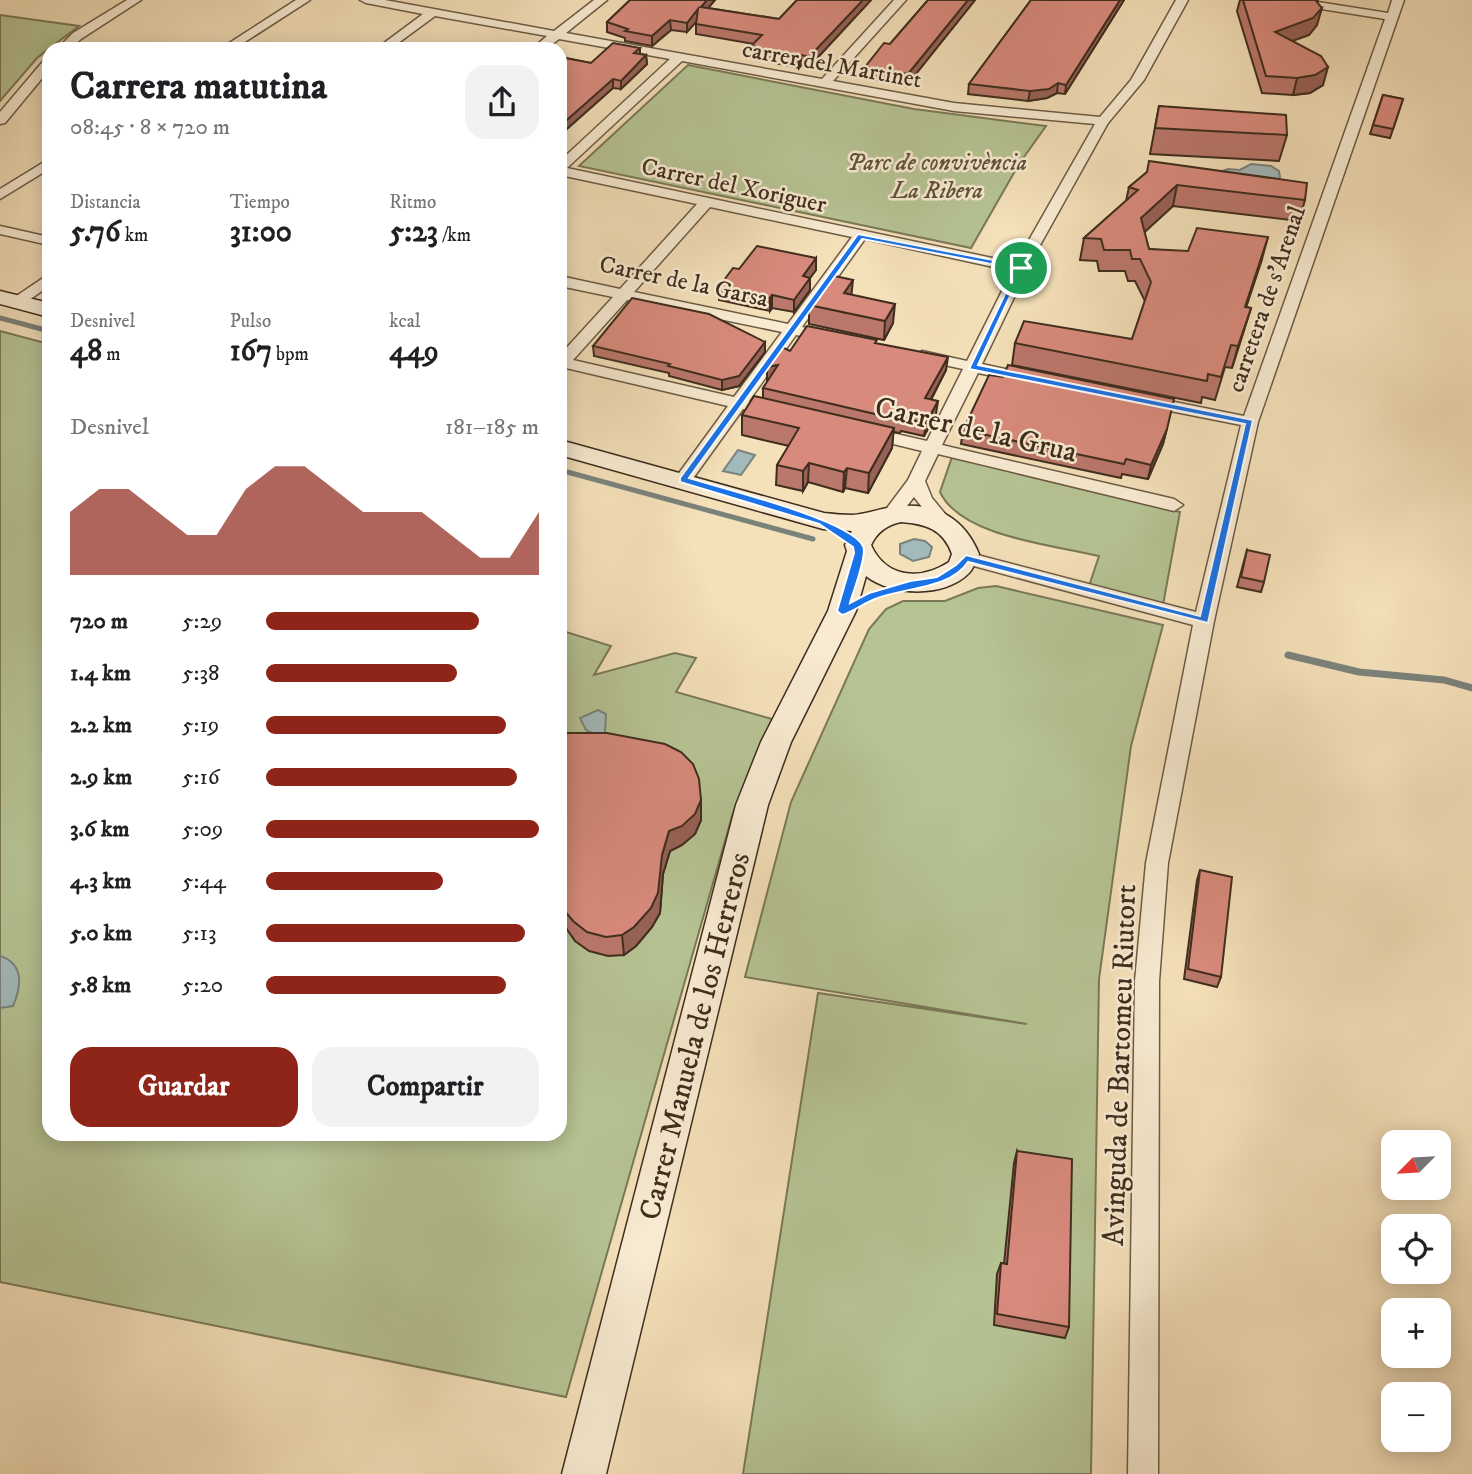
<!DOCTYPE html>
<html lang="es">
<meta charset="utf-8">
<style>
body{margin:0;font-family:"IM FELL DW Pica",serif;background:#f2f2f2;color:#202124;height:100vh;display:flex;flex-direction:column;font-size:26px;white-space:nowrap}
*{box-sizing:border-box;margin:0}
p{font-size:23px;color:#757577}
.icon{flex:none;width:38px;height:38px;fill:none;stroke:currentColor;stroke-width:2;stroke-linecap:round;stroke-linejoin:round}
.map{position:relative;flex:1;overflow:hidden}
.side{position:absolute;left:42px;top:42px;width:525px;height:1099px;display:flex;flex-direction:column;background:#fff;border-radius:21px;box-shadow:0 4px 18px #0003}
.side>*{flex:none}
.needle{width:46px;rotate:246deg}
.tools{position:absolute;left:1381px;top:1130px;display:grid;gap:14px}
.tools a{display:grid;place-items:center;width:70px;height:70px;border-radius:14px;background:#fff;box-shadow:0 4px 18px #0003;font-size:35px}
.pin{position:absolute;display:grid;place-items:center;width:60px;height:60px;color:#fff;margin:-30px;border:4px solid #fff;border-radius:50%;box-shadow:0 2px 7px #0007}
.round{display:grid;place-items:center;flex:none;width:74px;height:74px;border-radius:21px;background:#f2f2f2}
.overview{display:flex;align-items:center;justify-content:space-between;height:119px;padding:0 28px}
h1{font-size:38px;font-weight:800;line-height:52px}
.figures{display:grid;grid-template-columns:repeat(3,1fr);gap:10px;height:119px;padding:7px 28px}
.figures div{display:grid;align-content:center}
.figures b{font-size:30px;font-weight:800}
.figures small{font-size:19px;font-weight:400}
.figures p{font-size:19px}
.chart{height:196px;padding:14px 28px}
.chart p{display:flex;justify-content:space-between}
.chart svg{width:100%;height:126px;margin-top:7px;fill:#8f2418;opacity:.7}
.action{display:flex;gap:14px;margin-top:auto;padding:14px 28px}
.action a{flex:1;height:80px;border-radius:21px;background:#8f2418;color:#fff;font-size:28px;font-weight:800;line-height:80px;text-align:center}
.action a+a{background:#f2f2f2;color:#202124}
ul{padding:0 28px;list-style:none;font-size:23px}
li{display:grid;grid-template-columns:112px 84px 1fr;align-items:center;height:52px}
li i{height:18px;border-radius:9px;background:#8f2418}
.map>svg:first-child{display:block}
.green{fill:#b6c393;stroke:#7a7858;stroke-width:2}
.water{fill:#a2babb;stroke:#7a827c;stroke-width:2}
.lines{fill:none;stroke-linecap:round;stroke-linejoin:round}
.stream-far1{stroke:#7a827c;stroke-width:5}
.stream{stroke:#7a827c;stroke-width:7}
.street-casing{stroke:#6c5a45;stroke-width:3}
.secondary-casing{stroke:#3f2d1e;stroke-width:3}
.street{fill:#f8ebd2;fill-rule:evenodd}
.secondary{fill:#f8ebd2;fill-rule:evenodd}
.wall{fill:#ba776b;stroke:#3f2d1e;stroke-width:2}
.shaded-wall{fill:#976157;stroke:#3f2d1e;stroke-width:2}
.building{fill:#d88a7c;stroke:#3f2d1e;stroke-width:2}
.route{fill:#1a73e8;stroke:#fff;stroke-width:2;fill-rule:evenodd}
.labels{text-anchor:middle;stroke-width:5;stroke-linejoin:round;paint-order:stroke}
.far-street-label{font-size:24px;fill:#3f2d1e;stroke:#f8ebd2}
.far-park-label{font-size:24px;font-style:italic;fill:#5d523b;stroke:#f8ebd2}
.street-label{font-size:30px;fill:#3f2d1e;stroke:#f8ebd2}
</style>
<div class="map">
<svg width="1472" height="1474" viewBox="0 0 1472 1474">
<rect width="100%" height="100%" fill="#f4e0b9"/>
<filter id="stains"><feTurbulence type="fractalNoise" baseFrequency=".00286" numOctaves="4"/><feColorMatrix values="0 0 0 0 .2 0 0 0 0 .09 0 0 0 0 .02 0 0 0 .5 -.17"/></filter>
<radialGradient id="worn" r=".72"><stop offset=".6" stop-color="#630" stop-opacity="0"/><stop offset="1" stop-color="#630" stop-opacity=".3"/></radialGradient>
<g class="green">
<path d="M0,15L79,26L37,58L0,101Z"/>
<path d="M688,65L914,109L1046,126L1019,164L971,248L579,166Z"/>
<path d="M0,331L49,344V1134H560V630L611,646L594,675L675,653L696,658L676,692L772,719L733,813L566,1397L0,1282Z"/>
<path d="M952,457L1180,512L1163,605L1089,586L1099,556C1054,545 961,537 940,492Z"/>
<path d="M996,586L1163,625L1131,746L1099,979L1091,1474H743L818,993L1027,1024L745,977L791,802L869,629L886,609L903,601H945L978,588Z"/>
</g>
<g class="water">
<path d="M1251,164L1271,166L1279,171L1280,177L1278,179L1220,172L1228,169L1240,170Z"/>
<path d="M738,450L755,455L741,475L723,471Z"/>
<path d="M914,539L925,541L932,547L929,557L913,561L900,554V544Z"/>
<path d="M598,710L606,714L605,733L597,736L586,730L580,718Z"/>
<path d="M0,956C25,964 21,987 13,1006L0,1008Z"/>
</g>
<g class="lines">
<g class="stream-far1">
<path d="M0,318L49,331"/>
<path d="M560,470L813,539"/>
</g>
<path class="stream" d="M1288,655L1359,672L1444,680L1472,688"/>
<defs>
<g id="street">
<path d="M127,0H141L81,39L70,49H57L73,33Z"/>
<path d="M296,0H310L234,49H220Z"/>
<path d="M360,0H385L554,31L594,0H607L566,33L822,79L894,0H906L833,81L954,103L1100,117L1131,80L1176,0H1188L1144,80L1108,123L1034,256L982,364L1037,376L1039,379L1031,384L978,373L942,445L1174,499L1183,505L1174,511L938,454L925,481L932,498L951,521L948,525H936L914,497L896,520H884L881,516L908,480L922,451L860,436L857,432L866,427L927,441L963,369L916,359L914,356L922,351L967,361L1012,271L865,239L802,327L835,334L837,337L835,340L829,342L796,335L749,401L782,408L784,412L782,416L776,417L743,409L689,484H677L674,480L728,406L566,368L560,370V355L613,297L560,286V276L620,289L697,204L560,175V161L670,59L559,39L546,49H532L547,36L435,16L390,49H376L423,14L366,3ZM682,61L954,111L1095,124L1016,263L567,168ZM710,207L852,237L788,324L634,292ZM627,300L782,332L734,397L573,360Z"/>
<path d="M1277,0H1305L1388,13L1392,0H1404L1258,422L1214,621L1168,863L1159,981L1158,1474H1128L1135,981L1146,863L1193,625L959,562L957,558L959,554L966,552L1196,612L1241,425L1145,406L1137,401L1145,396L1244,416L1385,19L1283,3Z"/>
<path d="M49,58V70L5,123L0,124V112L45,59Z"/>
<path d="M49,159V169L0,199V189Z"/>
<path d="M0,226L49,237V245L0,234Z"/>
<path d="M49,274V286L22,305H12L9,302L12,299Z"/>
</g>
<g id="secondary">
<path d="M0,291L49,303V317L0,304Z"/>
<path d="M560,440L824,513C833,514 843,515 852,515C868,514 884,507 901,506C938,503 965,520 979,554C976,560 974,568 969,573C945,598 891,596 866,576L856,611L791,742L768,805L606,1474H562L736,805L761,742L828,611L847,551L845,545L852,531L823,529L560,455ZM901,522C926,524 943,529 952,554L949,562C920,581 886,578 871,545C877,532 887,525 901,522Z"/>
</g>
</defs>
<use href="#street" class="street-casing"/>
<use href="#secondary" class="secondary-casing"/>
<use href="#street" class="street"/>
<use href="#secondary" class="secondary"/>
</g>
<g class="wall">
<path d="M630,0H715L708,8L779,19L797,0H871L809,67L801,65L799,68L755,59V56H751V46L754,44L696,34V21L687,32L671,30L652,46L625,41V38L607,32V22Z"/>
<path d="M928,0H975L907,85L864,78L865,67L890,44Z"/>
<path d="M1031,0H1124L1065,94L1057,93L1047,98L1028,101L968,94L969,84Z"/>
<path d="M1240,0H1318L1317,25L1309,35L1292,41L1323,85L1310,93L1293,95L1262,93L1237,11Z"/>
<path d="M640,48V54L646,55L647,64L621,89L613,88L560,135V57L591,63Z"/>
<path d="M1383,95L1403,99L1390,138L1370,134Z"/>
<path d="M1159,106L1287,135L1279,161L1150,154Z"/>
<path d="M1147,172L1305,200L1299,221L1173,206L1144,232L1149,249L1262,259L1246,307L1251,308L1232,368L1225,367L1215,400L1202,397L1201,403L1012,365L1015,343L1132,339L1145,301L1135,281H1128L1125,271H1099L1097,261L1080,260L1084,238L1126,201L1129,187Z"/>
<path d="M816,258V270L810,278V290L794,312L772,308L770,311L719,300V287L739,269Z"/>
<path d="M852,295L893,323L884,340L809,324V305Z"/>
<path d="M765,342V352L739,386L722,390L669,376V373L594,356L593,346Z"/>
<path d="M877,344L946,370L931,400L936,414L924,436L901,431L900,433L893,432L892,448L868,493L845,488L843,492L808,482L803,491L776,485L777,465L789,446L742,435V415L763,398V388L769,380H767V367L790,351Z"/>
<path d="M1174,399L1163,444L1148,479L1122,474L1121,478L961,444L963,430Z"/>
<path d="M1247,550L1264,582L1261,592L1237,587Z"/>
<path d="M560,733L701,800V820L695,834L682,845L670,851L663,874L660,913L652,927L636,946L624,955L608,956L589,951L575,941L566,928H560Z"/>
<path d="M1200,870L1221,977L1217,987L1184,979L1197,880Z"/>
<path d="M1017,1151L1069,1327L1065,1338L994,1325L997,1274L1001,1263L1004,1264L1014,1163Z"/>
</g>
<g class="shaded-wall">
<path d="M707,0H715L701,16V7Z"/>
<path d="M863,0H871L809,67V57Z"/>
<path d="M968,0H975L907,85L908,74Z"/>
<path d="M1120,0H1124L1065,94L1066,85Z"/>
<path d="M1322,8L1317,25L1309,35L1270,49L1275,32Z"/>
<path d="M698,9L699,19L687,32V23Z"/>
<path d="M670,20L671,30L652,46V36Z"/>
<path d="M646,55L647,64L621,89V81Z"/>
<path d="M801,55V65L799,68V58Z"/>
<path d="M1328,67L1323,85L1310,93L1293,95L1297,78Z"/>
<path d="M613,79V88L560,135V126Z"/>
<path d="M1058,83L1057,93L1047,98L1028,101L1030,91Z"/>
<path d="M1177,185L1173,206L1136,240L1141,218Z"/>
<path d="M1268,237L1262,259L1239,329L1245,307Z"/>
<path d="M816,258V270L810,278V290L794,312V300L803,276Z"/>
<path d="M853,280L851,299L843,313L844,293Z"/>
<path d="M772,295V308L770,311V298Z"/>
<path d="M895,304L893,323L884,340L885,321Z"/>
<path d="M1251,308L1244,330L1232,368L1238,346Z"/>
<path d="M765,342V352L739,386L722,390V380Z"/>
<path d="M948,357L946,370L924,412L925,398Z"/>
<path d="M778,365V378L767,380V367Z"/>
<path d="M938,401L936,414L924,436L926,423Z"/>
<path d="M894,428L892,448L868,493L869,473Z"/>
<path d="M1167,429L1163,444L1148,479L1151,465Z"/>
<path d="M809,463L808,482L803,491V471Z"/>
<path d="M847,468L845,488L843,492L844,472Z"/>
<path d="M701,800V820L695,834L682,845L670,851L663,874L660,913L652,927L636,946L624,955L622,935L662,855L669,831Z"/>
</g>
<g class="building">
<path d="M630,0H707L701,7L779,19L797,0H863L809,57L801,55L799,58L755,49L757,47L751,46L762,35L696,24L698,9L687,23L670,20L652,36L625,31L628,29L607,22Z"/>
<path d="M928,0H968L908,74L865,67L884,43L890,44Z"/>
<path d="M1031,0H1120L1066,85L1058,83L1049,89L1030,91L969,84Z"/>
<path d="M1243,0H1316V1L1322,8L1313,18L1275,32L1321,56L1328,67L1315,75L1297,78L1266,76Z"/>
<path d="M613,43L640,48L634,53L646,55L621,81L613,79L560,126V57L591,63Z"/>
<path d="M1383,95L1403,99L1393,129L1373,125Z"/>
<path d="M1159,106L1286,115L1287,135L1155,128Z"/>
<path d="M1149,161L1307,183L1305,200L1177,185L1141,218L1149,249L1188,251L1197,228L1268,237L1245,307L1251,308L1238,346L1231,345L1221,377L1208,374L1207,381L1015,343L1024,321L1132,339L1151,282L1140,259H1132L1130,250H1104L1101,239L1084,238L1138,190L1129,187L1147,172Z"/>
<path d="M757,246L816,258L803,276L810,278L794,300L772,295L770,298L719,287L733,268L739,269Z"/>
<path d="M830,275L853,280L844,293L895,304L885,321L809,305Z"/>
<path d="M632,298L709,314L765,342L739,376L722,380L668,366L670,364L593,346Z"/>
<path d="M807,326L877,340L875,343L948,357L925,398L938,401L926,423L902,418L901,420L763,388L778,365L767,367L782,347L790,351Z"/>
<path d="M1008,365L1174,399L1167,429L1151,465L1126,459L1124,464L963,430L989,375L1003,377Z"/>
<path d="M754,396L894,428L869,473L847,468L844,472L809,463L803,471L777,465L799,428L742,415Z"/>
<path d="M1247,550L1270,555L1264,582L1241,577Z"/>
<path d="M560,733H607L665,744L681,752L693,764L699,779L701,800L695,814L682,826L669,831L662,855L658,893L651,908L634,927L622,935L606,937L587,932L573,921L563,909H560Z"/>
<path d="M1200,870L1232,877L1221,977L1188,969Z"/>
<path d="M1017,1151L1072,1159L1069,1327L997,1314L1001,1263L1007,1264Z"/>
</g>
<path class="route" d="M858,234L1024,266L978,365L1253,420L1208,623L968,562C950,589 907,587 878,598C865,602 855,611 842,615L837,611L854,553L853,547L819,524L680,482V478ZM862,239L1017,269L969,369L1245,424L1200,616L966,555L956,565L937,577L910,581L869,593L850,603C853,592 868,555 863,546C851,520 721,488 689,478Z"/>
<g class="labels">
<g class="far-street-label">
<text transform="translate(832 64) rotate(10)" y="8">carrer del Martinet</text>
<text transform="translate(734 185) rotate(12)" y="8">Carrer del Xoriguer</text>
<text transform="translate(684 281) rotate(12)" y="8">Carrer de la Garsa</text>
<text transform="translate(1266 299) rotate(-71)" y="8">carretera de s'Arenal</text>
</g>
<g class="far-park-label">
<text x="937" y="170">Parc de convivència<tspan x="937" dy="28">La Ribera</tspan></text>
</g>
<g class="street-label">
<text transform="translate(976 429) rotate(13)" y="10">Carrer de la Grua</text>
<text transform="translate(694 1036) rotate(-76)" y="10">Carrer Manuela de los Herreros</text>
<text transform="translate(1119 1065) rotate(-88)" y="10">Avinguda de Bartomeu Riutort</text>
</g>
</g>
<rect width="100%" height="100%" filter="url(#stains)"/>
<rect width="100%" height="100%" fill="url(#worn)"/>
</svg>
<div class="tools">
<a><svg class="needle" viewBox="-14 -14 28 28"><path d="M0-13l5 13h-10z" fill="#e53935"/><path d="M0 13l5-13h-10z" fill="#757577"/></svg></a>
<a><svg class="icon" aria-label="locate" viewBox="0 0 24 24"><circle cx="12" cy="12" r="6"/><path d="M12 2v4M12 18v4M2 12h4M18 12h4"/></svg></a>
<a>+</a>
<a>−</a>
</div>
<div class="pin" style="left:1021px;top:268px;background:#1e9e55"><svg class="icon" aria-label="arrive" viewBox="0 0 24 24"><path d="M6 21V4h12l-3 4 3 4H6"/></svg></div>
<section class="side">
<div class="overview"><div><h1>Carrera matutina</h1><p>08:45 · 8 × 720 m</p></div><a class="round"><svg class="icon" aria-label="share" viewBox="0 0 24 24"><path d="M12 15V3M7 8l5-5 5 5M5 13v7h14v-7"/></svg></a></div>
<div class="figures">
<div><p>Distancia</p><b>5.76<small> km</small></b></div>
<div><p>Tiempo</p><b>31:00</b></div>
<div><p>Ritmo</p><b>5:23<small> /km</small></b></div>
</div>
<div class="figures">
<div><p>Desnivel</p><b>48<small> m</small></b></div>
<div><p>Pulso</p><b>167<small> bpm</small></b></div>
<div><p>kcal</p><b>449</b></div>
</div>
<div class="chart"><p><span>Desnivel</span>181–185 m</p>
<svg viewBox="0 0 160 44" preserveAspectRatio="none"><path d="M0 44V22L10 14L20 14L30 22L40 30L50 30L60 14L70 6L80 6L90 14L100 22L110 22L120 22L130 30L140 38L150 38L160 22V44z"/></svg>
</div>
<ul>
<li><b>720 m</b>5:29<i style="width:78%"></i></li>
<li><b>1.4 km</b>5:38<i style="width:70%"></i></li>
<li><b>2.2 km</b>5:19<i style="width:88%"></i></li>
<li><b>2.9 km</b>5:16<i style="width:92%"></i></li>
<li><b>3.6 km</b>5:09<i style="width:100%"></i></li>
<li><b>4.3 km</b>5:44<i style="width:65%"></i></li>
<li><b>5.0 km</b>5:13<i style="width:95%"></i></li>
<li><b>5.8 km</b>5:20<i style="width:88%"></i></li>
</ul>
<div class="action"><a>Guardar</a><a>Compartir</a></div>
</section>
</div>
